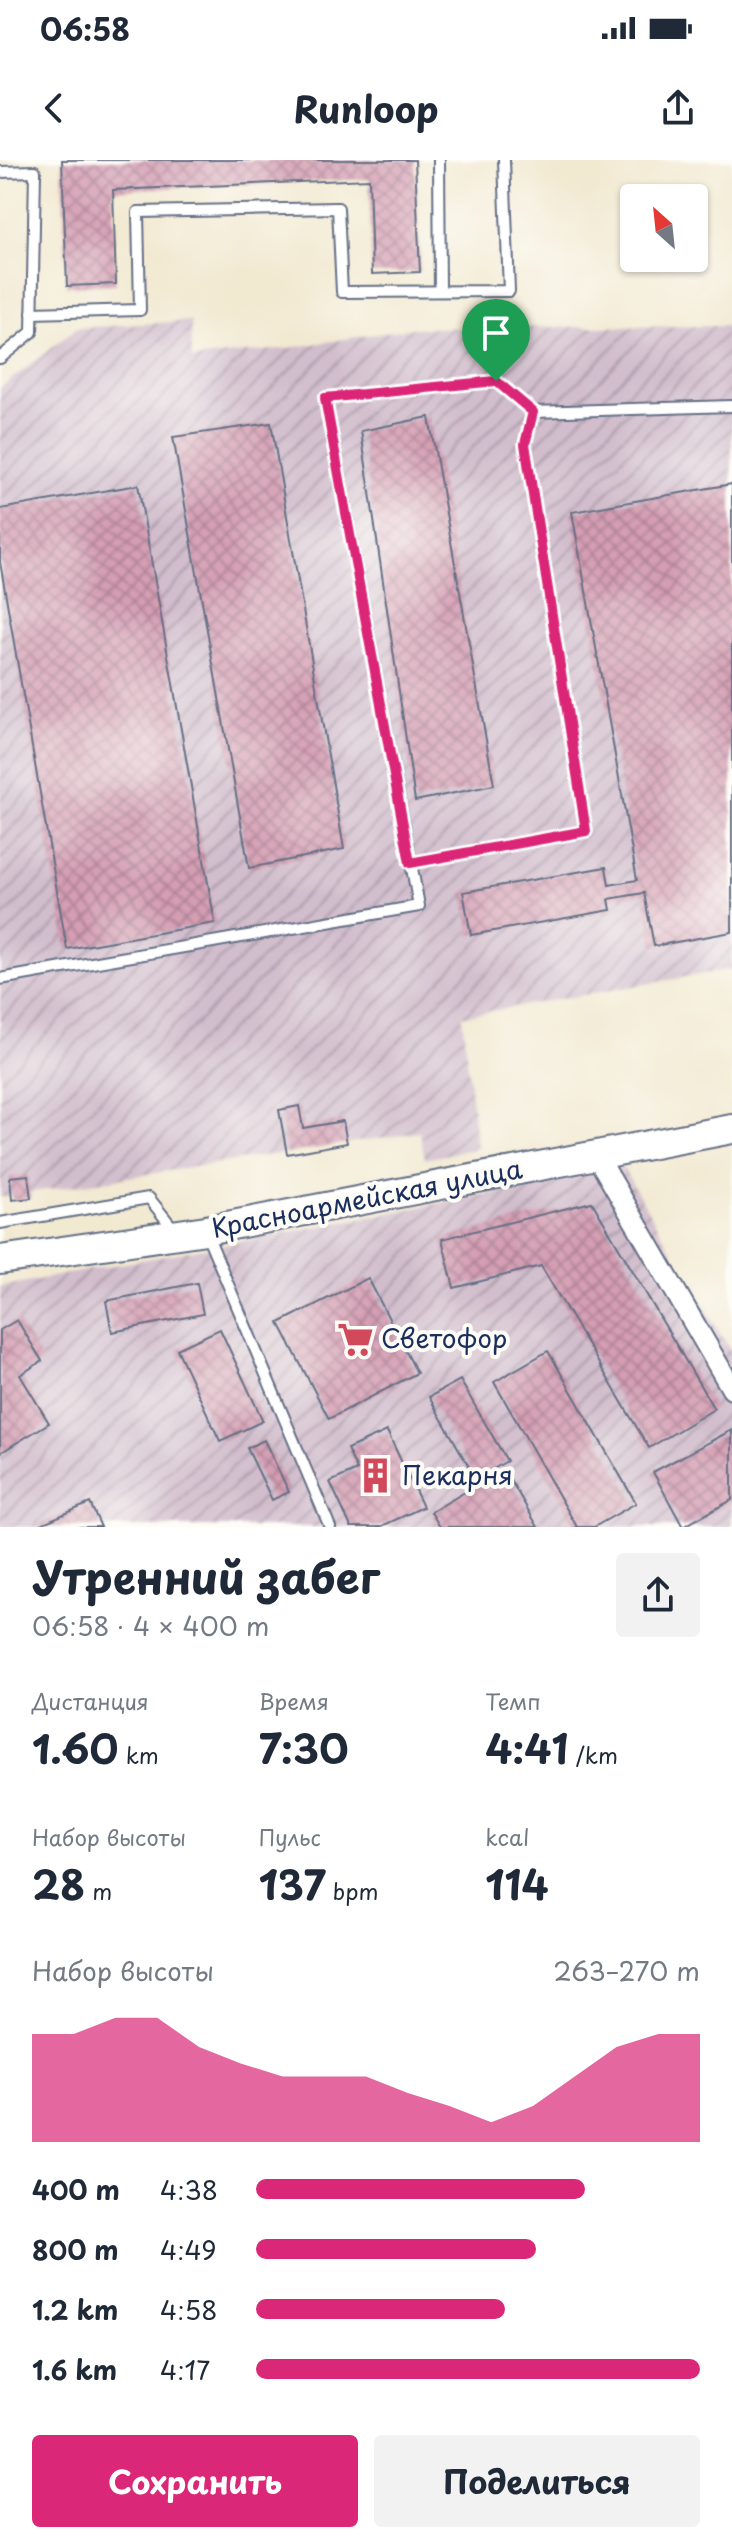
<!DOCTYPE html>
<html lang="ru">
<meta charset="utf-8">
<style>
body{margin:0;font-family:"Playpen Sans",sans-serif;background:#f2f2f3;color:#1f2937;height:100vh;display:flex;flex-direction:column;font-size:30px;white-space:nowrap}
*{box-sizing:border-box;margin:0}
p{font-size:26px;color:#747a83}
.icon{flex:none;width:44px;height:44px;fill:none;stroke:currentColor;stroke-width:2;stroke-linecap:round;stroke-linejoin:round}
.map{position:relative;height:1367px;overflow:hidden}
.details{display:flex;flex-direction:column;background:#fff;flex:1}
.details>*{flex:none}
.needle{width:52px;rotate:333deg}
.tools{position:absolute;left:620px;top:24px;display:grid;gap:16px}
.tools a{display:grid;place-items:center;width:88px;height:88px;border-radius:8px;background:#fff;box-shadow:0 2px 6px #0004;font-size:40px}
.pin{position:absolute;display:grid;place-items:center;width:68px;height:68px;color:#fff;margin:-82px -34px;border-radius:50% 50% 50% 0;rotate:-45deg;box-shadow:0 0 8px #0007}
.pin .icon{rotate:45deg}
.round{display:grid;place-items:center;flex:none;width:84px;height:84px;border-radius:8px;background:#f2f2f3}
.headline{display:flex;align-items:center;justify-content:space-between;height:136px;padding:0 32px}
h1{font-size:44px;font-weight:700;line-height:60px}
.stats{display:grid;grid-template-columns:repeat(3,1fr);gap:12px;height:136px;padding:8px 32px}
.stats div{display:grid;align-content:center}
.stats b{font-size:40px;font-weight:700}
.stats small{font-size:22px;font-weight:400}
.stats p{font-size:22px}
.chart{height:224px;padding:16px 32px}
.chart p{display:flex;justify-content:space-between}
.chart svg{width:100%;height:144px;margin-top:8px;fill:#db2777;opacity:.7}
.cta{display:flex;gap:16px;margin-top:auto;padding:16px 32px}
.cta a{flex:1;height:92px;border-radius:8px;background:#db2777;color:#fff;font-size:32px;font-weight:700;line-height:92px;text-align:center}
.cta a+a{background:#f2f2f3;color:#1f2937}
ul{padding:0 32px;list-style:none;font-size:26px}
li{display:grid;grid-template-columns:128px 96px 1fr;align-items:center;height:60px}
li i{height:20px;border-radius:10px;background:#db2777}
.status{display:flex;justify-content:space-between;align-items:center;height:56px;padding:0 40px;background:#fff;direction:ltr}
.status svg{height:22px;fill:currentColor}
header{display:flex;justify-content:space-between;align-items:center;height:104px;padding:0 32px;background:#fff;font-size:36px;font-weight:700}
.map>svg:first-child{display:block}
.industrial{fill:url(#industrial-furrows)}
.building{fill:url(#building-cross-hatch)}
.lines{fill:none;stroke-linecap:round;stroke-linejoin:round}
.lane-casing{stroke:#667086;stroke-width:14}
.street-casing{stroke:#667086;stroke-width:24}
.secondary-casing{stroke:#667086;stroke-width:32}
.lane{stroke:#fff;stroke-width:10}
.street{stroke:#fff;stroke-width:20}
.secondary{stroke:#fff;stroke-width:28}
.route-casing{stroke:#fff;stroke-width:16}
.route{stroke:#db2777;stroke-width:10}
.labels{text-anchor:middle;stroke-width:8;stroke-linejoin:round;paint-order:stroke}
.street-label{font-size:26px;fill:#1b2f5e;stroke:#fdfcf7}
.poi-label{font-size:26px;fill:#1b2f5e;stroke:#fdfcf7;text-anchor:start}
</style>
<div class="status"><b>06:58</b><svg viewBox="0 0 49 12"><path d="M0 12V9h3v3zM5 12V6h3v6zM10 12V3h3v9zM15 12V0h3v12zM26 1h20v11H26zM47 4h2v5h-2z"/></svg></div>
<header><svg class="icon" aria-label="back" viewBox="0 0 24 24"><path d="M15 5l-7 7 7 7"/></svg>Runloop<svg class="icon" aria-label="share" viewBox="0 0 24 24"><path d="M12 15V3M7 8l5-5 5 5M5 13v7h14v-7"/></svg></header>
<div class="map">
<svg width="732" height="1367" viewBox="0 0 732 1367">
<defs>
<pattern id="industrial-furrows" width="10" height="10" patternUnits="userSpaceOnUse" patternTransform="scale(2)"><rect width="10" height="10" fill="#d1bdcc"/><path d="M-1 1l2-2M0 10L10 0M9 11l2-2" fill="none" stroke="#a99aa9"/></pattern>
<pattern id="building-cross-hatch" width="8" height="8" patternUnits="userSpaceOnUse" patternTransform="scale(2)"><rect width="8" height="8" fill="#d59eb3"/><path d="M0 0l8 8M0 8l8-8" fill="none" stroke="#ac8195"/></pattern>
</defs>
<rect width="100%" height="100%" fill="#fdfcf7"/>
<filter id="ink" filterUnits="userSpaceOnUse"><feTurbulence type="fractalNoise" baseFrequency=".0125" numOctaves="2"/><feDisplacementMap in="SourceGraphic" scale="16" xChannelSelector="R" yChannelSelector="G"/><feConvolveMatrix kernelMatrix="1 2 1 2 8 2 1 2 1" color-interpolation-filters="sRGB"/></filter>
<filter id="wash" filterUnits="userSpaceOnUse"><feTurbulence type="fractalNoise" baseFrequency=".006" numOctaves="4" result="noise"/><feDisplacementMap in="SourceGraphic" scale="32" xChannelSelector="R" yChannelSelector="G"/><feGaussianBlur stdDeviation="1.8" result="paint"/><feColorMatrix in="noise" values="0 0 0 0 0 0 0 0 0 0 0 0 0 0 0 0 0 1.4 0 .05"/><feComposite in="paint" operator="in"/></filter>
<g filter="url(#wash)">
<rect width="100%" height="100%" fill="#f2e9d1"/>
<g class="industrial">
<path d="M191,161L192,199L289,188L413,168L732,166V809L462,856L477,988L425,999L420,972L0,1037V228L77,168Z"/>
<path d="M623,1008L732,1193V1367H0V1127Z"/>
</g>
<g id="blocks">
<g class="building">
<path d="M62,0H415L420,112L372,114L369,19L113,30L116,124L67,126Z"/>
<path d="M429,257L494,625L415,641L361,271Z"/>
<path d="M271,263L344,689L249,708L173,277Z"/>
<path d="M732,324V772L654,786L644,733L609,739L611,750L471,775L463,732L606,707L609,725L637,720L572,352Z"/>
<path d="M138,325L215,763L67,789L0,402V349Z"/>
<path d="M299,946L303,968L343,961L347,983L287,994L279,950Z"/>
<path d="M28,1015L31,1038L12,1040L10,1017Z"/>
<path d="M592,1042L714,1249L649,1288L541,1106L454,1128L442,1079Z"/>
<path d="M368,1118L417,1213L329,1259L279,1163Z"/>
<path d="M197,1123L203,1154L112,1172L106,1141Z"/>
<path d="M17,1160L42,1201L20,1215L49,1263L0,1293V1170Z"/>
<path d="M220,1169L263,1261L220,1281L177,1189Z"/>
<path d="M548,1191L636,1343L594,1367H577L494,1222Z"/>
<path d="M460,1220L507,1301L476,1319L429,1237Z"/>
<path d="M732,1270V1340L683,1367L653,1312Z"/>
<path d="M387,1271L423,1347L380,1367H351L330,1322L357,1310L347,1289Z"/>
<path d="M264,1280L289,1332L272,1340L247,1288Z"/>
<path d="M504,1309L538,1367H440L431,1352Z"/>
<path d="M90,1343L101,1367H34Z"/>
</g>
</g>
</g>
<g filter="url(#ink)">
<use href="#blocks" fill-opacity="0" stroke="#667086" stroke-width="2"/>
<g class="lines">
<defs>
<g id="lane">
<path d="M439,0L440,131"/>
<path d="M0,12L35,11L32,172L0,198"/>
<path d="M32,153L140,150L138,52L338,48L342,132L509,131L504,0"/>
<path d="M410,703L586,671L525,284L533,252L732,246"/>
<path d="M0,819L419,746L325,238L496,221L533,252"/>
<path d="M0,1063L149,1038L176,1072"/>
<path d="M206,1072L330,1367"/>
</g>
<path id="street" d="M597,996L732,1229"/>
<path id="secondary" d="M0,1100L206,1070L732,969"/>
</defs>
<use href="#lane" class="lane-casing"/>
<use href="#street" class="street-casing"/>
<use href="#secondary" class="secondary-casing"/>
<use href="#lane" class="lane"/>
<use href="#street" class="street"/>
<use href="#secondary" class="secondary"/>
</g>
</g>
<g class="lines" filter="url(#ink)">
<defs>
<path id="route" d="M496,221L533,252L525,284L586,671L410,703L325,238Z"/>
</defs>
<use href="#route" class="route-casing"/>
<use href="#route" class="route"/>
</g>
<defs>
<symbol id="supermarket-bare" viewBox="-9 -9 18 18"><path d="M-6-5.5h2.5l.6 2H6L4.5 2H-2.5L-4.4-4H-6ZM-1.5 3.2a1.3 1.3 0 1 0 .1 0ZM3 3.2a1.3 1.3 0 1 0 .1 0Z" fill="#d1495b" stroke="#fdfcf7" stroke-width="2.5" paint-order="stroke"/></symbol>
<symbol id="building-bare" viewBox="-9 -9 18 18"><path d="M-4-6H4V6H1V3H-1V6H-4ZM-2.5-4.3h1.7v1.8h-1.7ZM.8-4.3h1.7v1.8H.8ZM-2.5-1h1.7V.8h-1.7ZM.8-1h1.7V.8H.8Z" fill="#d1495b" stroke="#fdfcf7" stroke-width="2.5" paint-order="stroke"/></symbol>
</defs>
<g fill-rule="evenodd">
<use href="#supermarket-bare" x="330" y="1154" width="51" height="51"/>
<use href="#building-bare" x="350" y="1290" width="51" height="51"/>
</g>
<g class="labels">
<g class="street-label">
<text transform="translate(367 1039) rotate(-11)" y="9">Красноармейская улица</text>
</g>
<g class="poi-label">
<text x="381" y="1188">Светофор</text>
<text x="402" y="1325">Пекарня</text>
</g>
</g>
</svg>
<div class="tools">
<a><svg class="needle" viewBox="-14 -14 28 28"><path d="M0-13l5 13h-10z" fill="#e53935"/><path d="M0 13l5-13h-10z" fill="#747a83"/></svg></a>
</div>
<div class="pin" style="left:496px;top:221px;background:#1e9e55"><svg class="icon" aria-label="arrive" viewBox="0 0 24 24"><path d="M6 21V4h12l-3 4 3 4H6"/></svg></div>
</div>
<section class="details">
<div class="headline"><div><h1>Утренний забег</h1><p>06:58 · 4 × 400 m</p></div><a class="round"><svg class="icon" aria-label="share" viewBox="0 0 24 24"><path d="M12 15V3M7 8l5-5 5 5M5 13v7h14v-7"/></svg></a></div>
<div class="stats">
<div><p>Дистанция</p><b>1.60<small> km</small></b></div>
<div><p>Время</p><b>7:30</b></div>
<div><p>Темп</p><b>4:41<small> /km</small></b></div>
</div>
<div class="stats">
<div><p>Набор высоты</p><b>28<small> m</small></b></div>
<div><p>Пульс</p><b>137<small> bpm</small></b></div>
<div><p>kcal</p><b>114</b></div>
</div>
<div class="chart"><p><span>Набор высоты</span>263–270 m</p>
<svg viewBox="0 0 160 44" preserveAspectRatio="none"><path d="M0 44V11L10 11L20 6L30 6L40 15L50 20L60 24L70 24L80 24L90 29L100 33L110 38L120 33L130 24L140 15L150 11L160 11V44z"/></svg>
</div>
<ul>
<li><b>400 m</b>4:38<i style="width:74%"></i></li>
<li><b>800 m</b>4:49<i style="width:63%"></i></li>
<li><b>1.2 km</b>4:58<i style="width:56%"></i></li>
<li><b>1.6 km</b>4:17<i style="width:100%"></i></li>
</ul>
<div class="cta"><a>Сохранить</a><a>Поделиться</a></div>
</section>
